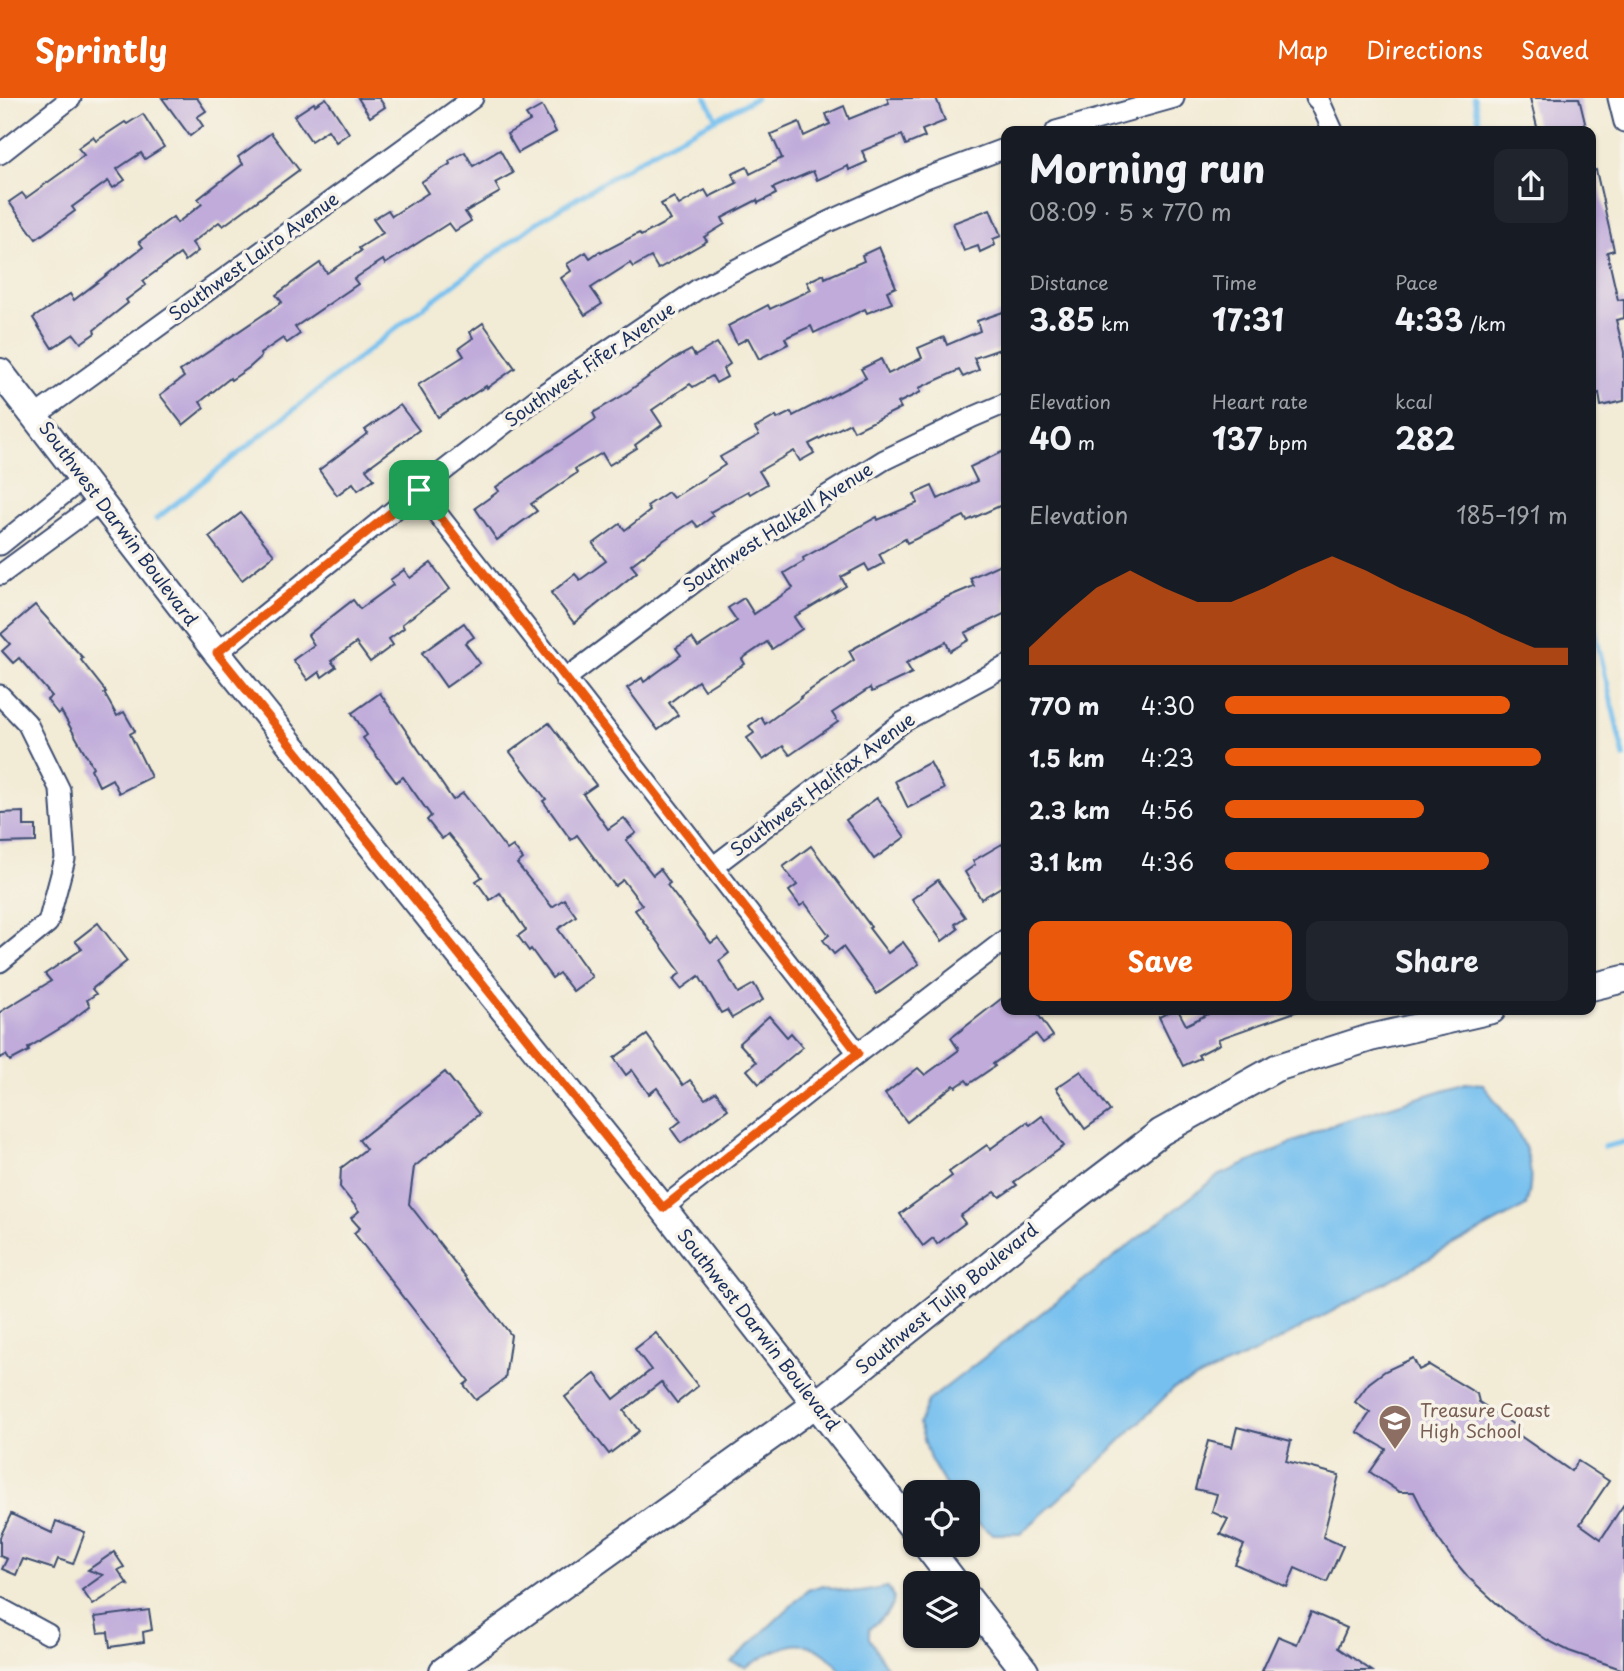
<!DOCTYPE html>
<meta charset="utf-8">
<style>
body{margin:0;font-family:"Playpen Sans",sans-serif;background:#20242c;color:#f1f3f6;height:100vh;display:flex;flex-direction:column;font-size:26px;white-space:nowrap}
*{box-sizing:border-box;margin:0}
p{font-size:23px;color:#9ea1a6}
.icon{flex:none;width:38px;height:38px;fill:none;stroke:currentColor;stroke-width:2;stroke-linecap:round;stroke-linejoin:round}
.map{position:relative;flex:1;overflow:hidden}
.panel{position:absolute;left:1001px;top:28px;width:595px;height:889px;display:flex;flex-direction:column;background:#171b24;border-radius:14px;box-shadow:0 2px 5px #0004}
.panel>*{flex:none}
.tools{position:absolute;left:903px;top:1382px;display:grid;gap:14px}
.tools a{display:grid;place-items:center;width:77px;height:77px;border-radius:14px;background:#171b24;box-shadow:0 2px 5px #0004;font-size:35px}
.pin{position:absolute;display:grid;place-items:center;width:60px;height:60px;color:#fff;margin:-30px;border-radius:14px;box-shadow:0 4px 10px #0006}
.round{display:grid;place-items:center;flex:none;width:74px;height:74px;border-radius:14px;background:#20242c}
.headline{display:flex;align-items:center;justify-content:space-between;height:119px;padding:0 28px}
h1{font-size:38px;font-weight:700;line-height:52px}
.figures{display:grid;grid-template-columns:repeat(3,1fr);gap:10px;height:119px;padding:7px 28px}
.figures div{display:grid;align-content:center}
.figures b{font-size:30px;font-weight:700}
.figures small{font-size:19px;font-weight:400}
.figures p{font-size:19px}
.chart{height:196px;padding:14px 28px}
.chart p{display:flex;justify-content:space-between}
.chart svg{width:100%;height:126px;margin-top:7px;fill:#ea580c;opacity:.7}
.cta{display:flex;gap:14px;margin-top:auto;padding:14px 28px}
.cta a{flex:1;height:80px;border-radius:14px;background:#ea580c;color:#fff;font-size:28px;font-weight:700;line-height:80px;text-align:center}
.cta a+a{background:#20242c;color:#f1f3f6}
ul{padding:0 28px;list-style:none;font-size:23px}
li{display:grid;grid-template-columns:112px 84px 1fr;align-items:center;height:52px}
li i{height:18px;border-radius:9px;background:#ea580c}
header{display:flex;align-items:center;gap:42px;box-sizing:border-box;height:98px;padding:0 35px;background:#ea580c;color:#fff}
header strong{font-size:33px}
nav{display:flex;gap:38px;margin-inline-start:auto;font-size:24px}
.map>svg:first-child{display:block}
.water{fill:#76c0ef;stroke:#4878a6;stroke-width:2}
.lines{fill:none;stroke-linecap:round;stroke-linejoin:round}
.stream{stroke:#76c0ef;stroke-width:5}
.building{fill:#c0abda}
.street-casing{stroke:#3b4b70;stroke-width:23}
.secondary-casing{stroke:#3b4b70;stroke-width:30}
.street{stroke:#fff;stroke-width:19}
.secondary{stroke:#fff;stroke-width:26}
.route-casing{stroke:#fff;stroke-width:14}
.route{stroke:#ea580c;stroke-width:9}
.labels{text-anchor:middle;stroke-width:7;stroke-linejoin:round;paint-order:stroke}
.street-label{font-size:18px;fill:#1b2f5e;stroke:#f7f3e8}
.education-label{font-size:18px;fill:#785e54;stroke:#f7f3e8;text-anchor:start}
</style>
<header>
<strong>Sprintly</strong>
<nav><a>Map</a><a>Directions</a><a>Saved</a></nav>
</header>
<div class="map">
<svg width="1624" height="1573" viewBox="0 0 1624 1573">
<rect width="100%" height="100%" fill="#f7f3e8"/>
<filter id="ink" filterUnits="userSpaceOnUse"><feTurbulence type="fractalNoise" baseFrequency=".0143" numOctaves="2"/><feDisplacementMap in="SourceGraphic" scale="14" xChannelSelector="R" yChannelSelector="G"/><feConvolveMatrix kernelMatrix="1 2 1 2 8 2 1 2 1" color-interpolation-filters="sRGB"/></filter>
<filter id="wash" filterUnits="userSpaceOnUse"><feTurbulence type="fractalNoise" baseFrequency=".00686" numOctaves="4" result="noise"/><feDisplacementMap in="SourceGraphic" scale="28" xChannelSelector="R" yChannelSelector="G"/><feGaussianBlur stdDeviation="1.57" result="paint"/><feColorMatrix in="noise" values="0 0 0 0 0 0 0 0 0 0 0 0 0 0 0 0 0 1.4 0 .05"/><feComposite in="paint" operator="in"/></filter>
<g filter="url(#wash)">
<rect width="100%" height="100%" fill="#f2ebd5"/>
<g class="water">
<path d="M1466,985L1483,986C1513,1029 1542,1052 1526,1108L1259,1253L1174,1290L1092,1371L1020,1436H993L968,1418V1395H950L930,1361L919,1326L928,1303L1218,1078L1337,1025Z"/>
<path d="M823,1487C852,1497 858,1496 887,1489L894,1499L893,1506L886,1516L869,1531V1540L889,1573H841C809,1531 785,1546 746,1569L731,1564L808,1492Z"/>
</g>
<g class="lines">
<g class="stream">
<path d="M706,0L717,21"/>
<path d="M1474,0L1481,33"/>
<path d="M156,421L410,219L536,125L654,53L756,0"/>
<path d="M1591,515L1624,659"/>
<path d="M1604,1049L1624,1044"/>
</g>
</g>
<g id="blocks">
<g class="building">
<path d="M162,0H197L206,13L197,19L203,28L190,38Z"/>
<path d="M326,0L349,35L336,44L328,32L311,43L294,18L314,5L315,7Z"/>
<path d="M358,0H379L385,9L370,19Z"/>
<path d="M887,0H936L945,23L922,32L925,39L906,47L902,37L862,53L867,64L849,72L848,68L817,82L813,73L773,90L776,96L758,105L757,102L722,120L725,126L704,139L707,143L658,171L651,159L633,169L630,165L591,190L602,206L585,217L561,180L571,173L567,166L586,154L590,160L600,153L601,155L639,135L641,138L670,122L661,106L674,99L679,107L705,92L709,99L737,85L732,76L747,69L750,76L782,60L771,36L799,24L804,38L830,26L826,16L844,8L849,21L889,5Z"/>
<path d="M1530,0H1579L1587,33H1538Z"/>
<path d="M542,8L556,34L518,55L507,36L530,23L526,17Z"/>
<path d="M143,16L164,49L145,61L141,55L117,71L125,82L113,90L108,83L72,109L75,113L36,141L9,104L22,95L26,100L65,72L84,57L78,50L93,39L96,43L125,24L127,26Z"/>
<path d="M271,35L299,72L223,128L219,124L192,145L198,153L185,163L180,156L143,183L146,187L126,202L128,205L94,232L95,235L81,245L74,236L52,250L33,220L70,196L74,202L143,149L139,144L173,119L177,125L202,106L198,101L243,66L238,59Z"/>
<path d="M500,52L513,75L495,85L500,94L465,114L471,123L455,133L449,125L385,166L383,162L354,181L358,186L295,229L300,236L287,245L283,240L260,256L261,259L250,269L231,282L230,280L200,304L204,310L183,327L160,297L184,279L180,273L282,204L276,197L307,174L320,165L327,175L361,153L359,150L383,135L373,121L388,112L392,118L428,95L421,84L450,66L449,63L465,54L473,68Z"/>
<path d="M1596,72L1614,152L1607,154L1618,202L1624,201V220L1616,222L1624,254V303L1601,308L1599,295L1591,297V73Z"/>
<path d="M990,111L1001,138L993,141L995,147L980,154L978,148L964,153L953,125Z"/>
<path d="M879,149L896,189L887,193L892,205L867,215L865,211L814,235L811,228L785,240L788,246L759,261L748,240L737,246L728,228L768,207L770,211L811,192L807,184L824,176L825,180L864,163L862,157Z"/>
<path d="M1006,213V249L974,260L979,272L963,279L959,272L919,290L921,294L898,305L901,310L854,333L850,325L809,346L814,355L800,363L794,353L759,373L767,386L750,396L748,393L710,414L713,418L698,429L693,423L664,442L631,467L637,474L574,525L551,495L575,476L580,482L606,463L593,446L620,426L625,432L650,413L647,408L668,394L673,400L725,367L720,359L759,337L755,330L776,318L777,321L791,314L793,318L866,280L861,271L881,261L888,276L922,260L918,250L944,239L947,247L980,233L977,223Z"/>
<path d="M483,225L515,270L487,290L486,288L438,319L418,287L464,258L459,250L473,240L470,234Z"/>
<path d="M717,245L730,266L723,271L727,279L716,285L712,278L693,289L690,286L652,312L662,327L635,347L637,350L609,367L602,355L575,371L577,375L531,406L537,413L497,442L475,410L499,393L496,389L596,321L593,315L622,298L672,262L691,252L695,258Z"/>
<path d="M400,307L419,332L366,371L374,381L358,392L353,385L337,397L319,372L368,335L365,332Z"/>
<path d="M1006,352V405L967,423L964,418L907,445L905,441L879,456L884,465L869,473L865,466L841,479L846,488L794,519L802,531L772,551L767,544L742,561L745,566L704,592L698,583L669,605L678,617L658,632L627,590L642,580L644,584L681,557L676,550L692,540L698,549L737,523L728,510L744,500L754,516L793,490L784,475L804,463L803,460L877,419L878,422L918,405L914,396L932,388L938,401L977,383L970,369Z"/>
<path d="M241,415L274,457L242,482L209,439Z"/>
<path d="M431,465L450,491L402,526L404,530L389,541L393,547L370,564L356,545L331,563L336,569L322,579L319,574L308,582L293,562L314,547L308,537L353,502L360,511L393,487L390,482L404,472L410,480Z"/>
<path d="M1000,466L1006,480V515L965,535L969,542L950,553L946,544L906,565L912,575L872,594L870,590L832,615L838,624L790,657L783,648L763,662L747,640L754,635L749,628L761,619L765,626L801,600L800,599L854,562L849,553L945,500L974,488L970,480Z"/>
<path d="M35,507L83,560L81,562L106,594L104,595L117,618L124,614L135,633L130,636L151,679L119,695L112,681L99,688L91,671L93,669L61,613L58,616L47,602L52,598L19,560L13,565L2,553L10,546L1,536Z"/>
<path d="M464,525L474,539L465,545L480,565L446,589L422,555Z"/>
<path d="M380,595L453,702L463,695L507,752L513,748L523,761L517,766L552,809L564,801L576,818L558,831L592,879L573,893L559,875L552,880L531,851L529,853L518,838L526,832L500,795L490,802L476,783L482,779L459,749L448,736L442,741L427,722L431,718L403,679L396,684L363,640L367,637L352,615Z"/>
<path d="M549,625L596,687L583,696L608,731L624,720L636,735L626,742L653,777L660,771L670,785L667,787L711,845L718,840L729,855L719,863L738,895L754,886L763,902L732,920L727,912L721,915L699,878L681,891L673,881L681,875L635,812L642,807L623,782L615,788L577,737L571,742L543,703L546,701L510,654Z"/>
<path d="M930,664L944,691L908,710L895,683Z"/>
<path d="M877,700L905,739L874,761L846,722Z"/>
<path d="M24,714V728H36V744L0,745V715Z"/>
<path d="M1002,746L1006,753V786L981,801L965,774L975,767L973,763Z"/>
<path d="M811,748L871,829L869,830L888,855L903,844L919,866L877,896L843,849L834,856L823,842L829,837L805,805L800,808L789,793L797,787L783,769Z"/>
<path d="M938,782L965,819L955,826L958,831L942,843L912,801Z"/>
<path d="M98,825L127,863L92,891L96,896L87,902L90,908L64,928L28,950L29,953L10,963L6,957L0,960V914L51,883L45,876L82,851L75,843Z"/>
<path d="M1006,897V912H1035L1053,938L1043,945L1036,936L993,966L995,968L969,986L966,982L956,989L954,987L907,1024L885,996L918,970L925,977L959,952L951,940Z"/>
<path d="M1174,912H1178L1186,927L1216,912L1298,913L1218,941L1220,946L1198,957L1200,960L1183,968L1159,919Z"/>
<path d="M769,918L787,939L791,935L803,949L759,986L747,972L756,964L739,945Z"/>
<path d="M647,937L683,987L690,982L705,1001L716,994L728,1011L681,1045L671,1031L681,1023L657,990L649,996L632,972L626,977L614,960Z"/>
<path d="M1081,973L1110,1013L1085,1031L1056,990Z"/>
<path d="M445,974L479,1016L414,1069L409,1106L511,1237L505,1281L476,1302L464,1287L469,1283L354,1135L360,1130L351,1120L359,1113L340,1089L341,1070L366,1051L359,1042Z"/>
<path d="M1042,1018L1064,1048L1014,1084L1017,1087L1000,1099L995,1094L960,1118L965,1125L937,1146L933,1140L923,1148L900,1116L952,1078L949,1074L987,1047L990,1051L1027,1024L1030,1027Z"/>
<path d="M656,1235L698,1288L677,1305L661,1284L624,1313L639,1333L609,1356L565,1299L595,1276L614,1301L651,1272L635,1251Z"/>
<path d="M1413,1260L1419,1272L1429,1267L1477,1296L1479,1304L1520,1331L1516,1335L1571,1373L1578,1363L1609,1383L1580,1426L1601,1441L1624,1406V1572L1569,1553L1547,1542L1505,1513L1468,1479L1452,1460L1437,1439L1414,1394H1399L1370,1374L1386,1351L1357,1334L1370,1315L1355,1304L1369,1285L1385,1273Z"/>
<path d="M1237,1329L1291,1343L1286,1363L1339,1377L1323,1439L1343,1448L1327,1484L1295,1470L1287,1489L1235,1466L1244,1447L1220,1436L1228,1421L1212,1414L1217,1396L1195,1391L1208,1343L1232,1349Z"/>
<path d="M11,1416L52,1435L56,1423L85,1434L73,1466L58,1461L54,1471L23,1461L16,1477L2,1471L7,1461L0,1458V1439Z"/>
<path d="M114,1454L124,1469L118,1472L128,1487L125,1486L93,1507L82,1492L103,1477L88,1472Z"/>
<path d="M149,1512L152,1532L143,1534L144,1544L110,1549L108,1534L98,1535L95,1519Z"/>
<path d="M1311,1514L1347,1530L1338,1550L1372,1573H1262L1278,1538L1297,1546Z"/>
</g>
</g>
</g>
<g filter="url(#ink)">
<use href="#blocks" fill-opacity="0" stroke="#3b4b70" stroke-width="2"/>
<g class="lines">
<defs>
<g id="street">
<path d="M1316,0L1320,4L1333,33"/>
<path d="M1618,0L1624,24"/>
<path d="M1056,33L1174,0"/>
<path d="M0,56L71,0"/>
<path d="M35,318L473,0"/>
<path d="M419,392L858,955"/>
<path d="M0,447L82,381"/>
<path d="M0,477L99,404"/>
<path d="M217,555L419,392L539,299L698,191L828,124L923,81L1006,50"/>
<path d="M565,581L728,459L884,362L973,319L1006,305"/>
<path d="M0,597L27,625L60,692L65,761L48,825L0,864"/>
<path d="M714,768L903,624L1006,568"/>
<path d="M663,1110L858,955L1006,841"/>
<path d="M0,1510L48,1536"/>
</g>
<g id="secondary">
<path d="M0,274L217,555L663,1110L915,1433"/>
<path d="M1591,889L1624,881"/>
<path d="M926,1447L956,1486"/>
<path d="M968,1500L1025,1573"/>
<path d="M443,1573L816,1306L1065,1107L1161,1034L1276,970L1370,940L1492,912"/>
</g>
</defs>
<use href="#street" class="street-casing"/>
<use href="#secondary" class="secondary-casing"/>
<use href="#street" class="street"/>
<use href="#secondary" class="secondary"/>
</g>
</g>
<g class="lines" filter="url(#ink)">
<defs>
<path id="route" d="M419,392L858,955L663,1110L217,555Z"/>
</defs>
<use href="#route" class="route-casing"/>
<use href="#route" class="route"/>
</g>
<defs>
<symbol id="school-pin" viewBox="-11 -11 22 30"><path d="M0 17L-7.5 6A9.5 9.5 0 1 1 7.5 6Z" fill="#8d6e63" stroke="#f7f3e8"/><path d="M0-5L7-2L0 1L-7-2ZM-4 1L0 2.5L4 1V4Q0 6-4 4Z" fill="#fff"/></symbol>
</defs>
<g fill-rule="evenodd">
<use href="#school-pin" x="1376" y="1304" width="38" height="52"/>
</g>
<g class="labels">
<g class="street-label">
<text transform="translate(254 159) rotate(-36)" y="6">Southwest Lairo Avenue</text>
<text transform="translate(590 267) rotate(-35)" y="6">Southwest Fifer Avenue</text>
<text transform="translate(118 426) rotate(53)" y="6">Southwest Darwin Boulevard</text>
<text transform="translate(778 430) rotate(-33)" y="6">Southwest Halkell Avenue</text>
<text transform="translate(823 687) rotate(-37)" y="6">Southwest Halifax Avenue</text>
<text transform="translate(947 1201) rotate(-39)" y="6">Southwest Tulip Boulevard</text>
<text transform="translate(758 1232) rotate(52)" y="6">Southwest Darwin Boulevard</text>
</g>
<g class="education-label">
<text x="1420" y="1319">Treasure Coast<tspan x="1420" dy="21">High School</tspan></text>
</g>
</g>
</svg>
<div class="tools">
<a><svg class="icon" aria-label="locate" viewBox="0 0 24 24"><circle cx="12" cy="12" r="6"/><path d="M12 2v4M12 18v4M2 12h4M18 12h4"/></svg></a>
<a><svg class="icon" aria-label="layers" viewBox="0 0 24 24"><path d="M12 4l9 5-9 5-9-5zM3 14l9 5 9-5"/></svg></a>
</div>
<div class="pin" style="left:419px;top:392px;background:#1e9e55"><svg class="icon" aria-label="arrive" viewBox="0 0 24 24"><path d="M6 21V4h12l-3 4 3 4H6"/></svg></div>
<section class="panel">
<div class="headline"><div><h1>Morning run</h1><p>08:09 · 5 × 770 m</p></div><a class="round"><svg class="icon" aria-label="share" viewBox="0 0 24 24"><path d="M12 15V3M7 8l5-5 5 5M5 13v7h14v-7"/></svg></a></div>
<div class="figures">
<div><p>Distance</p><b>3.85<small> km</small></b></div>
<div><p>Time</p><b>17:31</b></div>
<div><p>Pace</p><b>4:33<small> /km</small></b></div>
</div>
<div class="figures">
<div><p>Elevation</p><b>40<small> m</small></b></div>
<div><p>Heart rate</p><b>137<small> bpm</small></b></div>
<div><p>kcal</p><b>282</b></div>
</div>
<div class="chart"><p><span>Elevation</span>185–191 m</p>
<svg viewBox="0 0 160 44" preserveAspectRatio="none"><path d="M0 44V38L10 27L20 17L30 11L40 17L50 22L60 22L70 17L80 11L90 6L100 11L110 17L120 22L130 27L140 33L150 38L160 38V44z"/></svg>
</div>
<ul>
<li><b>770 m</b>4:30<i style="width:83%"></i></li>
<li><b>1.5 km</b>4:23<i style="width:92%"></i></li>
<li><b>2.3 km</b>4:56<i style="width:58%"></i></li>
<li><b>3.1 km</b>4:36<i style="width:77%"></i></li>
</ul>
<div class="cta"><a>Save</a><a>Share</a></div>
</section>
</div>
